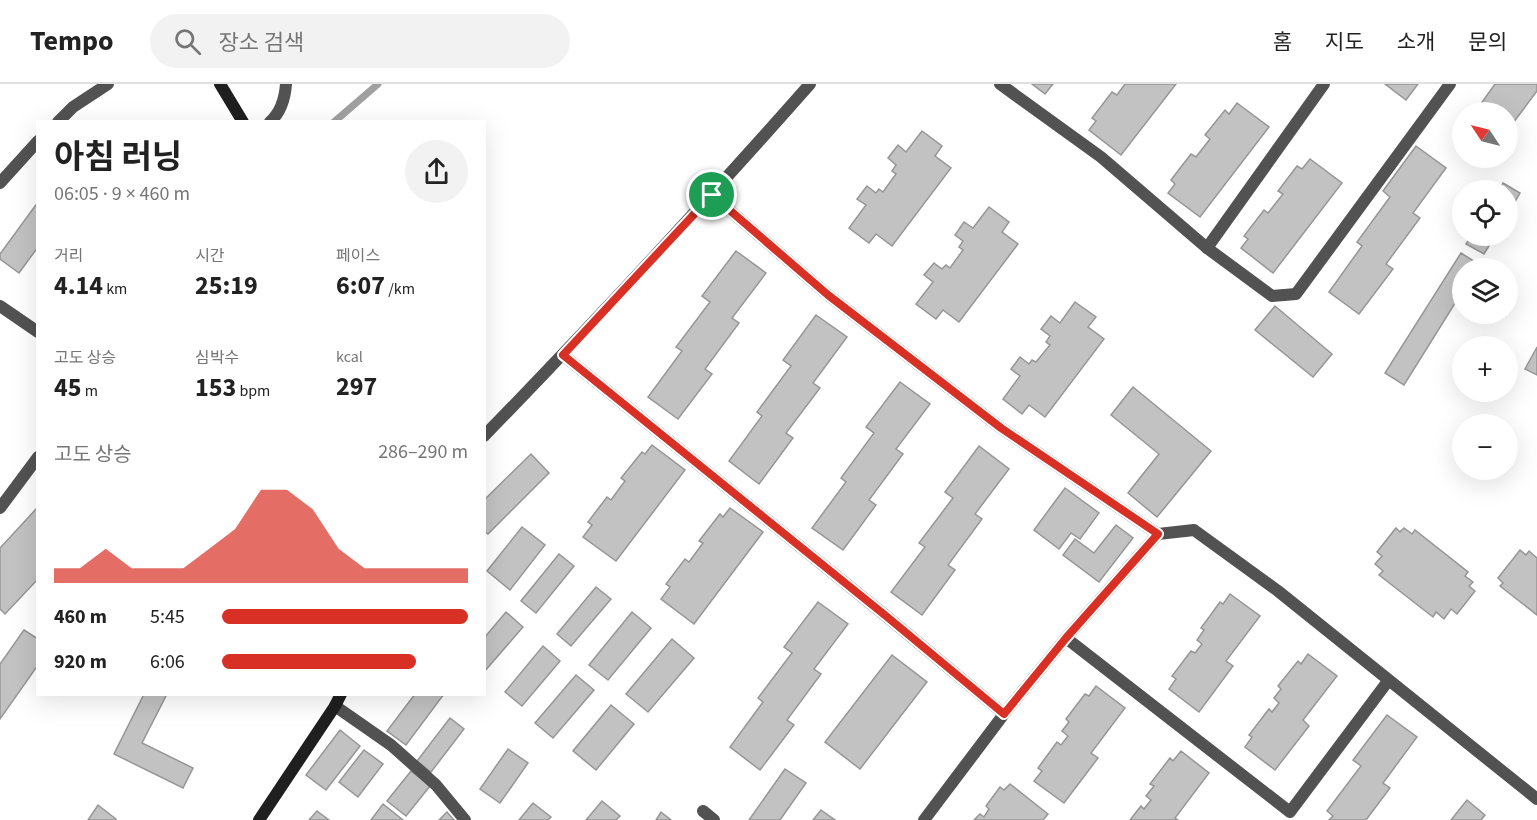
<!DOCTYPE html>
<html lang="ko">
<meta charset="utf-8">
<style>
body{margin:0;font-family:"Source Sans 3","Noto Sans KR",sans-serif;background:#f2f2f2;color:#222;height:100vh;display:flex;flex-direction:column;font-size:22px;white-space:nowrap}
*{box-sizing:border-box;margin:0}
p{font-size:20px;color:#767676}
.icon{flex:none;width:33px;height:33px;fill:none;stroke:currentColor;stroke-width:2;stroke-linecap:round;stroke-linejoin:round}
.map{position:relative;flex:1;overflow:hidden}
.drawer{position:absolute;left:36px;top:36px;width:450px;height:576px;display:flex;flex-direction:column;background:#fff;border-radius:0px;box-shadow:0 6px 24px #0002}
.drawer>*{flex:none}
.needle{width:39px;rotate:305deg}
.controls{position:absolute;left:1452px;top:18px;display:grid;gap:12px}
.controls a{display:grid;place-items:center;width:66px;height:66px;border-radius:50%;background:#fff;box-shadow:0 6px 24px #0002;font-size:30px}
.pin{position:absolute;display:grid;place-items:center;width:51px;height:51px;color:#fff;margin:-26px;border:3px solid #fff;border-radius:50%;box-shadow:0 2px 6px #0007}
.round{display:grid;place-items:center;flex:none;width:63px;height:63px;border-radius:32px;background:#f2f2f2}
.head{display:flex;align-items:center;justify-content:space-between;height:102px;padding:0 18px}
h1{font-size:33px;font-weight:700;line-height:45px}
.figures{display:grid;grid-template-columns:repeat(3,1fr);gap:9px;height:102px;padding:6px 18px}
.figures div{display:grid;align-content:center}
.figures b{font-size:26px;font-weight:700}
.figures small{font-size:16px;font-weight:400}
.figures p{font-size:16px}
.chart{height:168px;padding:12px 18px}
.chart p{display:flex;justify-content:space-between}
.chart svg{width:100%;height:108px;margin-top:6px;fill:#d93025;opacity:.7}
ul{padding:0 18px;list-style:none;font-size:20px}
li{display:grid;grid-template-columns:96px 72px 1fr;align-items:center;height:45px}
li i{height:15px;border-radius:8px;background:#d93025}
header{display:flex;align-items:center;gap:36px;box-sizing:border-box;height:84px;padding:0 30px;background:#fff;border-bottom:2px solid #e0e0e0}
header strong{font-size:28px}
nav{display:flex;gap:33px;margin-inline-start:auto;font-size:21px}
.search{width:420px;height:54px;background:#f2f2f2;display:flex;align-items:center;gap:15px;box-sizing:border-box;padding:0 21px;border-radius:33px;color:#767676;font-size:22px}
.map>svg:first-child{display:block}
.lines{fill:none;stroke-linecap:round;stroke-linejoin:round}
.stream{stroke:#a0a0a0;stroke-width:7}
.building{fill:#c2c2c2;stroke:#969696;stroke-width:1.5}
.street{stroke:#525252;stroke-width:12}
.secondary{stroke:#1f1f1f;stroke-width:12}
.route-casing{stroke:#fff;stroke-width:12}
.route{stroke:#d93025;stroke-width:8}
</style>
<header>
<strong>Tempo</strong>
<div class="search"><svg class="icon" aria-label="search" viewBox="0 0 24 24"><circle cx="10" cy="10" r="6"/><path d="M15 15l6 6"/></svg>장소 검색</div>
<nav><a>홈</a><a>지도</a><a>소개</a><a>문의</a></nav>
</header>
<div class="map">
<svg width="1537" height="736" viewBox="0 0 1537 736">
<rect width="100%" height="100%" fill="#fff"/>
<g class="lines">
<path class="stream" d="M334,38L378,0"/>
</g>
<g class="building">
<path d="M1032,0H1053L1045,10Z"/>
<path d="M1125,0H1176L1121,71L1089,46L1096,37L1092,34L1112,8L1117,11Z"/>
<path d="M1385,0H1418L1406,16Z"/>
<path d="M1495,0H1537V7L1510,43L1508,41V28H1490L1480,21Z"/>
<path d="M1237,19L1269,43L1200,133L1168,109L1175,100L1171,96L1191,70L1196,73L1210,55L1205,51L1225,26L1229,30Z"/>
<path d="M922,47L942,62L935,72L951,84L892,162L876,150L869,159L849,144L866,121L857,115L867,102L876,109L879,105L883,108L896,90L892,87L896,81L888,74L898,61L906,68Z"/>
<path d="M1416,62L1446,84L1413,129L1420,134L1386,180L1393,185L1359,230L1329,208L1362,162L1357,158L1390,113L1383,107Z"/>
<path d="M1310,75L1342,99L1273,189L1241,164L1248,155L1244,152L1264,126L1268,129L1283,110L1278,107L1297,82L1302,85Z"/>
<path d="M1503,99L1520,109L1508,130V106H1499Z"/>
<path d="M38,118V163L19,189L0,175V170Z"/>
<path d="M989,123L1009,138L1002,148L1018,160L959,238L943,226L936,235L916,220L933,198L924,191L934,179L942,185L946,181L950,184L963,166L959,163L963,157L955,151L964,138L973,144Z"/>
<path d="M1471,152H1495L1484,170L1466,160Z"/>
<path d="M736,167L766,189L732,234L739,239L705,285L712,290L678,335L648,313L682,267L676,263L710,218L702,212Z"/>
<path d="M1461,169L1480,181L1477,184H1462V208L1404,301L1385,289Z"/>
<path d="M1075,218L1096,233L1088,243L1104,255L1045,333L1029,321L1022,330L1003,315L1020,292L1011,285L1020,273L1029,280L1032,276L1036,278L1050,261L1046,258L1050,252L1041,245L1051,232L1060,239Z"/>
<path d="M1275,222L1332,270L1313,293L1255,246Z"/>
<path d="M816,231L847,253L813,299L820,304L786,349L793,354L759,400L729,377L762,332L757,328L791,282L783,276Z"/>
<path d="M1537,263V291L1525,285Z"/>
<path d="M900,298L930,320L896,365L903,370L869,416L876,421L843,466L812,444L846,398L841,394L874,349L866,343Z"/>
<path d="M1133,303L1211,367L1157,433L1128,409L1159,370L1111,331Z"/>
<path d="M652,361L685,386L616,477L583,453L592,441L588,438L607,413L611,416L625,397L621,394L642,368L645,370Z"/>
<path d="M979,362L1009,385L975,430L982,435L948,481L955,486L922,531L891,508L925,463L919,459L953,414L945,408Z"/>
<path d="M531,370L549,389L488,450L484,447V416Z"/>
<path d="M1065,404L1099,429L1080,455L1071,449L1059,465L1034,446Z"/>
<path d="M37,424L38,495L5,530L0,525V464Z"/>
<path d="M730,424L763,448L694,540L661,515L670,503L666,500L685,475L689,478L703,459L699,457L720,430L723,433Z"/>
<path d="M1116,441L1133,454L1099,498L1063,471L1075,455L1094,469Z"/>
<path d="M522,443L545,461L510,506L487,487Z"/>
<path d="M1396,444L1400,448L1404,444L1412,450L1415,446L1468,488L1465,492L1473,498L1469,502L1475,507L1457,530L1451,525L1444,535L1436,528L1433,533L1379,491L1383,487L1375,480L1382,472L1377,468Z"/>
<path d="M1520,466L1526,471L1529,467L1537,474V531L1500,502L1503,499L1498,494Z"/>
<path d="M559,470L574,482L536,529L521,517Z"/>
<path d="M596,503L611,515L571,562L557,550Z"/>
<path d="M1230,510L1260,532L1226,577L1233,582L1199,628L1169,605L1176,595L1172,592L1191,567L1195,569L1202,560L1197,556L1204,546L1201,544L1220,518L1223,520Z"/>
<path d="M818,518L848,540L814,585L821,590L787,636L794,641L760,686L730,663L763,618L758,614L792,569L784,563Z"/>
<path d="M506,528L523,543L484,588V554Z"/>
<path d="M632,528L651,544L608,596L589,581Z"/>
<path d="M24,546L38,555V581L0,635V580Z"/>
<path d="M672,555L694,574L648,628L626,610Z"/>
<path d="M543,562L560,577L522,622L505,608Z"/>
<path d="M1308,570L1337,592L1303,636L1309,642L1275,686L1245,663L1252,653L1249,651L1269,625L1272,628L1279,619L1274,614L1281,605L1278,602L1298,577L1301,580Z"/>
<path d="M892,571L927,598L860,685L825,658Z"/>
<path d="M576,591L594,606L553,654L535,639Z"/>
<path d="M1096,602L1125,624L1091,669L1098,674L1064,719L1034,697L1042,687L1038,684L1057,658L1061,661L1068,652L1062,647L1069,638L1066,635L1085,610L1089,612Z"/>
<path d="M144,610H167L142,659L193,684L183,704L114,670Z"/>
<path d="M415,610H444L406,661L387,647Z"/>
<path d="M611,621L634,640L596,686L573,667Z"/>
<path d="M1387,631L1417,653L1383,699L1390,704L1366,736H1329L1333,732L1327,727L1361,682L1353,676Z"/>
<path d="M450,634L464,645L431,688L417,677Z"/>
<path d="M340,646L360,662L326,706L306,691Z"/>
<path d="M508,665L528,679L500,719L480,705Z"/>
<path d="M364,666L383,680L358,713L339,698Z"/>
<path d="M1181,667L1209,689L1175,734L1178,736H1130L1141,722L1144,725L1151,716L1146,712L1154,702L1150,700L1170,674L1173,677Z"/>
<path d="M785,685L806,699L780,736H749Z"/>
<path d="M411,687L430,702L406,732L387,717Z"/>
<path d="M1010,700L1048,730L1043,736H974L980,730L984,733L989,725L986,722L1000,703L1004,706Z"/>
<path d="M1467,716L1485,731L1481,736H1451Z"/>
<path d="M602,717L620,732L616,736H586Z"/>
<path d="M533,719L551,733L548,736H519Z"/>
<path d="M383,720L403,736H371Z"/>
<path d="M98,721L116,735V736H88Z"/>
<path d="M821,726L835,736H813Z"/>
<path d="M317,727L329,736H309Z"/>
<path d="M447,728L454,736H439Z"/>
<path d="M661,728L671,736H656Z"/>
</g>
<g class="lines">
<g class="street">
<path d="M1000,0L1101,73L1207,164L1272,212L1296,210L1450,0"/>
<path d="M58,38L73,23L108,0"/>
<path d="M270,38C281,28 285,14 286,0"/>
<path d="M0,99L38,57"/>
<path d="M712,111L828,211L1001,344L1158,450"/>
<path d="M1207,164L1324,0"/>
<path d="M0,222L38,248"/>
<path d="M563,271L886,532L1004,630L1066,554L1158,450L1194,446L1278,507L1537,715"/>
<path d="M484,352C596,237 704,120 810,0"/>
<path d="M0,424L38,373"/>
<path d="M1066,554L1290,728L1388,597"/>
<path d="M335,622L391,661L436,701L465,736"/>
<path d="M703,727L714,736"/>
<path d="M924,736L1004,630"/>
</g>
<g class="secondary">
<path d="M220,0L243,38"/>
<path d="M259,736L335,622L341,610"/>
</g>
</g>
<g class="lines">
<defs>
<path id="route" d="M712,111L828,211L1001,344L1158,450L1066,554L1004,630L886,532L563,271Z"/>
</defs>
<use href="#route" class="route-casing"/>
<use href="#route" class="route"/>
</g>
</svg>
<div class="controls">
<a><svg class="needle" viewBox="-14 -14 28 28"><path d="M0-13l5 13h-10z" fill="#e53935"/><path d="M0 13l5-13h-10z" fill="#767676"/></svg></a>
<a><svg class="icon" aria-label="locate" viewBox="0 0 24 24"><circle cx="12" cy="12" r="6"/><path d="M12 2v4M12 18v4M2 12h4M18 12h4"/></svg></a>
<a><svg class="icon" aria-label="layers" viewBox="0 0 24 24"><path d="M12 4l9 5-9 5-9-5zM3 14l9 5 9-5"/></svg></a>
<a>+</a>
<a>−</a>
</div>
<div class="pin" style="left:712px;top:111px;background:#1e9e55"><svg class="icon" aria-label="arrive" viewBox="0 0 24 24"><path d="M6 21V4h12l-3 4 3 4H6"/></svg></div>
<section class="drawer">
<div class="head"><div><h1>아침 러닝</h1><p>06:05 · 9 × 460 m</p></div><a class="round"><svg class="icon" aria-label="share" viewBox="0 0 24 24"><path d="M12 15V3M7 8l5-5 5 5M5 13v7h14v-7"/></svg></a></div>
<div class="figures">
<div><p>거리</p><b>4.14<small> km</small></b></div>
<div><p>시간</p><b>25:19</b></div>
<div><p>페이스</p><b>6:07<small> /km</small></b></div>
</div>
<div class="figures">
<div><p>고도 상승</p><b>45<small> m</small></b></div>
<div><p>심박수</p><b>153<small> bpm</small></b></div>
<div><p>kcal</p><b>297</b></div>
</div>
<div class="chart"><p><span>고도 상승</span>286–290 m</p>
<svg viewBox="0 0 160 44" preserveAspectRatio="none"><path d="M0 44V38L10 38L20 30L30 38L40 38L50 38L60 30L70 22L80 6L90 6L100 14L110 30L120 38L130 38L140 38L150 38L160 38V44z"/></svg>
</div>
<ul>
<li><b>460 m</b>5:45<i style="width:100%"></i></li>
<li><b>920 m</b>6:06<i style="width:79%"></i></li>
</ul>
</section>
</div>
